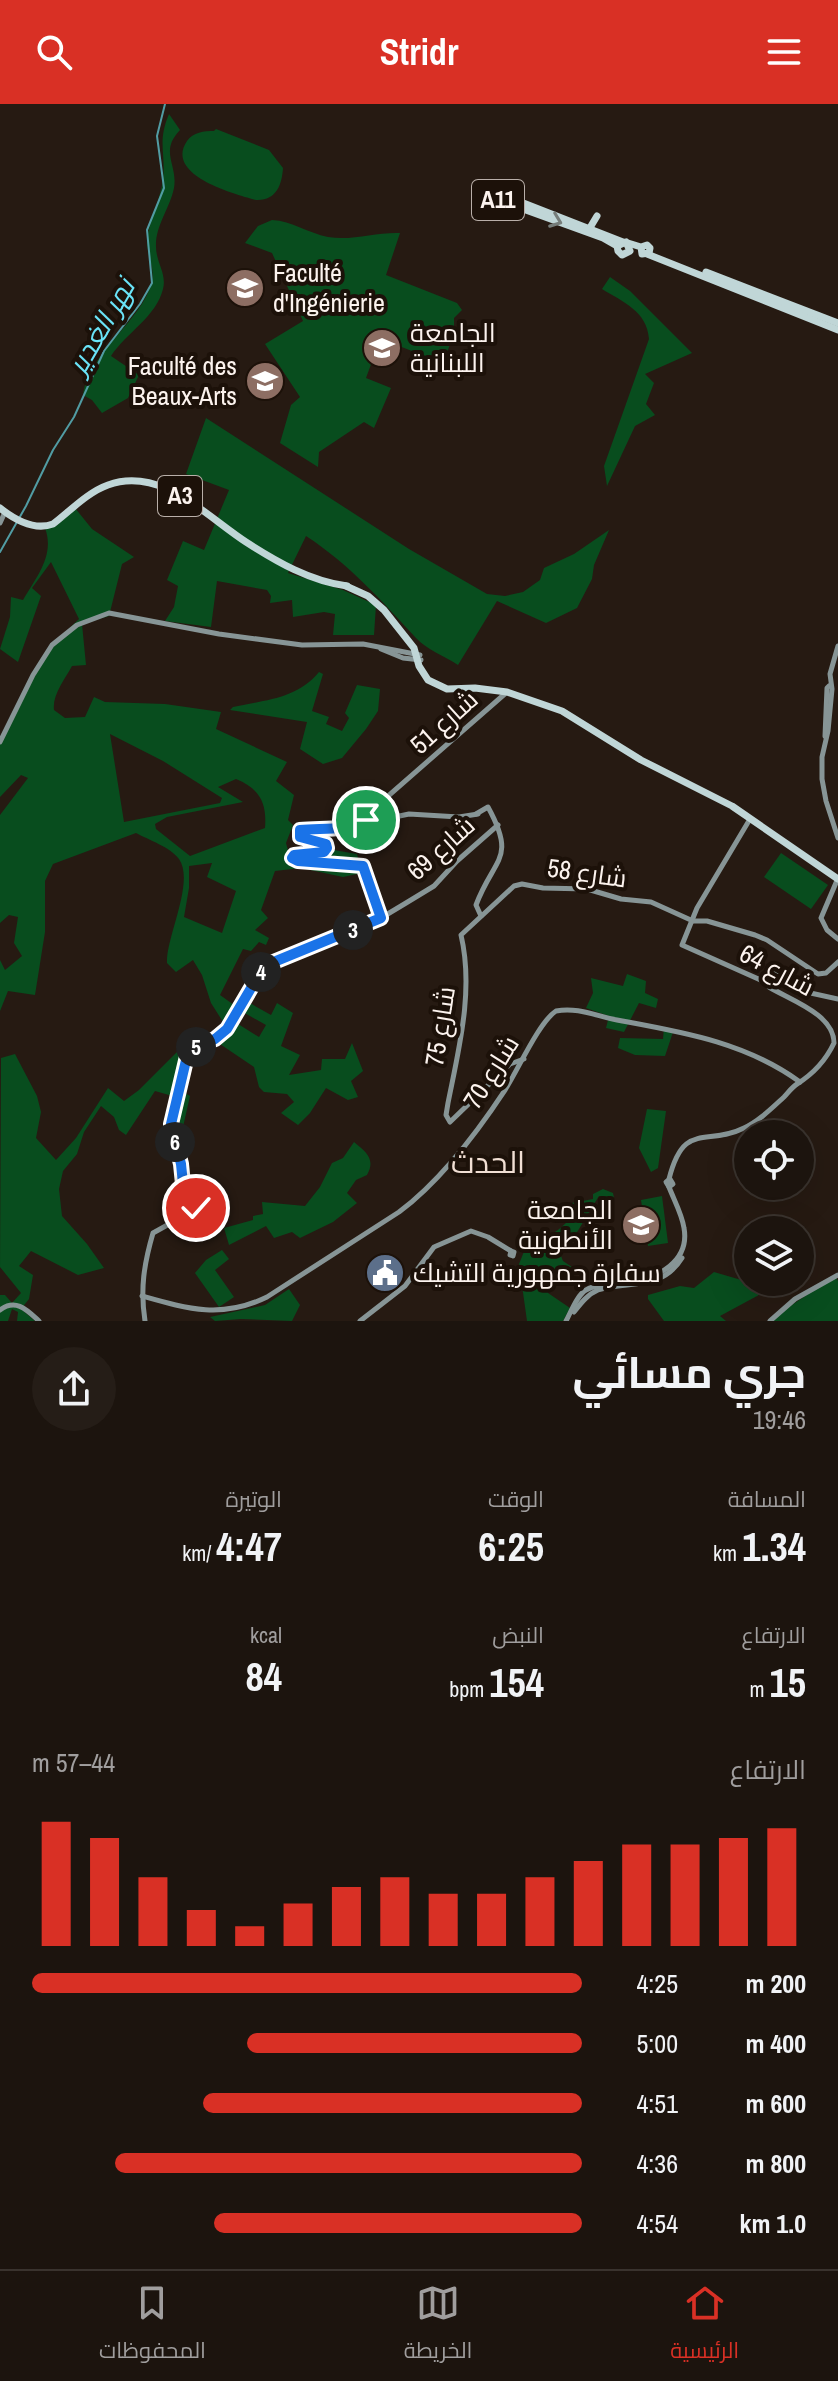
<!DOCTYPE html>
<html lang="ar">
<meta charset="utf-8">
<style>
body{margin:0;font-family:"Archivo Narrow",Cairo,sans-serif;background:#251d17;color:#f1f3f6;direction:rtl;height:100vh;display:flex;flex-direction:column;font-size:30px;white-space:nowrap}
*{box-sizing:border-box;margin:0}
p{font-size:26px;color:#a09e9e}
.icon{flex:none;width:44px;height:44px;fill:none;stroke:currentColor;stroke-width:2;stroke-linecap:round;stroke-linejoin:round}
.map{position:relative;height:1217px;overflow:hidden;direction:ltr}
.side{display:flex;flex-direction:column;background:#1c140e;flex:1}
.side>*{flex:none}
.tools{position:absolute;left:734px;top:1016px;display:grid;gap:16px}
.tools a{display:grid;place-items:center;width:80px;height:80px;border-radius:50%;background:#1c140e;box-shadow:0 8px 32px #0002,0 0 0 2px #3a332e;font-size:40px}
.pin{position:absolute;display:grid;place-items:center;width:68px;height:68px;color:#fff;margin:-34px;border:4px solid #fff;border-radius:50%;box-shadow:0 2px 8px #0007}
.km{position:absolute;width:40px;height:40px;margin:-20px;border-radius:50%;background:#222;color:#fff;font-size:22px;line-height:40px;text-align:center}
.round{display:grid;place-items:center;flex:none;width:84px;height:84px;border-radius:42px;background:#251d17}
.summary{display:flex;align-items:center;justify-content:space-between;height:136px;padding:0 32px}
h1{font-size:44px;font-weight:700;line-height:60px}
.figures{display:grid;grid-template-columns:repeat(3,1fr);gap:12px;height:136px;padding:8px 32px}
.figures div{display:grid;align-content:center}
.figures b{font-size:40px;font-weight:700}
.figures small{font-size:22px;font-weight:400}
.figures p{font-size:22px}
.chart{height:224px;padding:16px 32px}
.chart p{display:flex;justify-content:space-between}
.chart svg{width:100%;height:144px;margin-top:8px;stroke:#d93025;stroke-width:6}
ul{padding:0 32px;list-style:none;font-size:26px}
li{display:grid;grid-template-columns:128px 96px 1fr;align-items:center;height:60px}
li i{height:20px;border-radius:10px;background:#d93025}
header{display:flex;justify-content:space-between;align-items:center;height:104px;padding:0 32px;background:#d93025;color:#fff;font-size:36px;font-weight:700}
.tabs{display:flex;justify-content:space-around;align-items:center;height:112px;border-top:2px solid #3a332e;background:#1c140e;font-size:22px;color:#a09e9e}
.tabs a{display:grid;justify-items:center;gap:4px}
.tabs .on{color:#d93025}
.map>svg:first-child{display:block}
.green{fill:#084d1e;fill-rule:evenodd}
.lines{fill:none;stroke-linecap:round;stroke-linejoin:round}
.stream{stroke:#519ca3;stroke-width:2}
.secondary{stroke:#879596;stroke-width:5}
.highway{stroke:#c0d6d7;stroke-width:7}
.oneway{stroke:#767d7a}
.route-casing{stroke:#fff;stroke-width:16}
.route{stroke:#1a73e8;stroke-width:10}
.labels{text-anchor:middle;stroke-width:8;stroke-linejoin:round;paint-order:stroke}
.shield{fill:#1c1109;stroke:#b9afa9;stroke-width:2}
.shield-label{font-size:24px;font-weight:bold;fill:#fcf3ee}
.poi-label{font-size:26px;fill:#fcf3ee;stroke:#1c1109;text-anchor:start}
.street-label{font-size:26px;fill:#fcf3ee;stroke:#1c1109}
.water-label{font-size:28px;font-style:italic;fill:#6ae4f8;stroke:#1c1109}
.quarter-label{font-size:30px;fill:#f1dfd4;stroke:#1c1109}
</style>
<header><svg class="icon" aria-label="menu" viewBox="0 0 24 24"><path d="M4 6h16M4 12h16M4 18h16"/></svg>Stridr<svg class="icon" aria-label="search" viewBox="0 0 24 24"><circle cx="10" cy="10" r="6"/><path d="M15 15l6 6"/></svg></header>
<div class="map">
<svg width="838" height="1217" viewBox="0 0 838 1217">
<rect width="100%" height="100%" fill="#261a12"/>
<g class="green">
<path d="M169,10L180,26C159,48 178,60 174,84C170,104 155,122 156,143C156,158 167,170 163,185C156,213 127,228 111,252L139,271L128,294L102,309L92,296L83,291C88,249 144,215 152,177C155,164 146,149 147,135C150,115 160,96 163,76C166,49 157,38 169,10Z"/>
<path d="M216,25L269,46L283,64C282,81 276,97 256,96C234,90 164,71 187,37C193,28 204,27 214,27Z"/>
<path d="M272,116C292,117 308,129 328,133C352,137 376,128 400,129L386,171L457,199L462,206L454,214V230L443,259L399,242L377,244L366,274L391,284L374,324L364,318L319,348L318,363L280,339L291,301L300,293L265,240L303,217L272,149L245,139L258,122Z"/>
<path d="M610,173L630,187L692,249L645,270L654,279L646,300L655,311L635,322L607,382L604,362L649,235C647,207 623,198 602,185Z"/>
<path d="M206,314L409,445L487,490L505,492L523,488L540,476L544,464L574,450L609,426L594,461L592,475L577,504L546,519L497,497L458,561C445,552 427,546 416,534C382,497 349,460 306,432L288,469L343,486L376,501L374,531H333L335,510L324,508L293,513L292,496L270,499L271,492L267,486L217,477L211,523L165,517L174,503L178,482L167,476L183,437L204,446L229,386L186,370Z"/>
<path d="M75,404L92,425L134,453L122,460L109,512L82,520L86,561L72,562C65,575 52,591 54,606L65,614L85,613L94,593L105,598L165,600L221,608L216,625L287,658L276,677L294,691L288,716L293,721L286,739L289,750L328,745L357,750L362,769L343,773L301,764L275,767L261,806L268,814L255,826L269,834L266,841L259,838L251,847L243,845L220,891L234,901L227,913L259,933L266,921L241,907L248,898L271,911L277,899L293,909L281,942L300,951L289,971L321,966L322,955H345L352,939L363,967L351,977L358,993L348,996L326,984L310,1009L298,1021L281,1009L294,998L287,990L264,988L259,983L254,963L214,936C193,944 186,966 178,985L190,992L178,1045L170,1011L176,993L155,987L126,1031L119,1026L114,1013L101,1002L84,1028L77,1050L63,1067L59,1085L62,1112L87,1140L104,1164L78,1171L31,1147L19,1162L33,1171L29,1195L21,1205L35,1217H17L18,1208L12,1205L8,1217H0V1191H5L12,1199L21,1189L0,1163L1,954L15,950L37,992L41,1008L36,1034L56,1056L76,1034L108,984L124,997L139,986L190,935L213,928L225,921L211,899L202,871L193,856L176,868L167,859C166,833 195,778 179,755C170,743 149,736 136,729L53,760L45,777V828L35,891L8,887L0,907V856L5,866L22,852L14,839L18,813L9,811L0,819V711L28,674L21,671L0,693V634L53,540L79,515L51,458L32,484L41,492L18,558L0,545L10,513L11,493L23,496C37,472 55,451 45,424L56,422ZM110,630L163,657L222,694L220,699L124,718ZM236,675C260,685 267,699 265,724L190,752L156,725L155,720L167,713L243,698L218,683ZM212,759L207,773L236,787L222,829L184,813L189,784V762Z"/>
<path d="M319,568L323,570L312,607L329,613L326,620L342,627L349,614L345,609L357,581L380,585L378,607L366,625L342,654L323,660L300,645L307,618L230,606L233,603C265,596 297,595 319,568Z"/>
<path d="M781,749L828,781L811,805L764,773Z"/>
<path d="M627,870L646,877L645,889L658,895L656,904L639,899L624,928L606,924L609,912L586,904L593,889L591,874L623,882Z"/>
<path d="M664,923L674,925L665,952L635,951L618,944L620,934L663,935Z"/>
<path d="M647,1005L666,1007L658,1064L651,1068L639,1044Z"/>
<path d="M354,1038C366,1048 376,1055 367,1071L356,1076L347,1089L357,1099L333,1118L300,1134L292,1128L274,1134L266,1122L229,1141L224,1124L253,1116V1112L263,1110L262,1098L305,1102L320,1083L332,1059L343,1054Z"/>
<path d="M603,1085L613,1089L614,1094L599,1092C585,1114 576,1132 561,1152L563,1157L572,1163L573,1172L559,1164L548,1189L570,1204L563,1217H527L519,1160L527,1140C551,1131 557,1130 574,1110L572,1099L593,1095V1090Z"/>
<path d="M662,1092L668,1139L648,1142L641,1096Z"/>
<path d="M222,1146L229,1155L215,1166L234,1193L219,1203L195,1169L206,1156Z"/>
<path d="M714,1168L755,1180L783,1178L720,1212L726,1217H664L648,1195V1191L680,1182L694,1184Z"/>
<path d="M835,1172L838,1177V1217H768Z"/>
<path d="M289,1185L300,1201L292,1217L241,1215L215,1217L210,1213L265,1201Z"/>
</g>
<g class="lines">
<path class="stream" d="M0,448L26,402L53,346L74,313L104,247L140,200L152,179L147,126L164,84L157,32L165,0"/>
<g class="secondary">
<path d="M0,419L5,408"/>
<path d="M838,542L830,570L832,585L828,627L822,653V675L826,697L838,734"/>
<path d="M381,545L403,554L421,556"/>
<path d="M825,632L827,584L829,582"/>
<path d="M0,638L33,571L52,541L77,521L109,509L219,530L302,541L363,540L420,551"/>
<path d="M476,710L488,703C517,756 494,753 476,801L481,812"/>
<path d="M363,714L507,588"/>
<path d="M366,719L409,710L459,713L478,710"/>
<path d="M298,729L301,734L326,740L327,744L324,748L294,751V756L363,762L381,814"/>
<path d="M298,729L301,726L336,725L361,719"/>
<path d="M838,774L821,814L827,826L838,835"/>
<path d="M765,878L769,871L774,870L806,888L838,895"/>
<path d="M524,955L510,960L450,1018L446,1011L448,999C459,944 474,886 461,831L514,782L522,780L543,784L587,785L621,795L651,798L693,817H707L755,831L767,836L818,870L826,869L838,858"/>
<path d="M669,1075C684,1016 706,1043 744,1024C759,1017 772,1004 784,993C788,989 792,983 797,980C813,970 825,958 834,939C834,910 790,896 769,883L765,878L682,841L697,804L750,715"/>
<path d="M670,1075L673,1080L669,1083L666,1078Z"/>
<path d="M511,1147L514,1148L513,1152L510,1151Z"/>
<path d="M142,1192C188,1205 222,1215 267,1193L399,1108C439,1078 478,1027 505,986C518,966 539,918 556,907C578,903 596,912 617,916C682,928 745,938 800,978"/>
<path d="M0,1206C16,1194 27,1206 39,1217"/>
<path d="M574,1208C581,1199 588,1190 598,1186C627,1176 661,1188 682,1154"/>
<path d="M145,1217C140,1185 144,1160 153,1129L171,1119L202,1109L184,1090L181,1060L171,1020L190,946L215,935L227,925L264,862L381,814L406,799L434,782L457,757L498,721"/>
<path d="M360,1217L405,1182L434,1143L471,1127L488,1133L511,1147"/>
<path d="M566,1217C571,1208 577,1191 586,1186C598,1179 616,1180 629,1178C658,1175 690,1157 684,1124C682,1110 674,1096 669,1083"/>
<path d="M770,1217L795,1195L838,1171"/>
</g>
<g class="highway">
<path d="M588,127L597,112"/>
<path d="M628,139L641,143L647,141L650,144L649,149L642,150L641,143"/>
<path d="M617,142L626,138L630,147L622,151L618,147L617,142L603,134L493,94L491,90L495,88L623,138"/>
<path d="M647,150L838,226"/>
<path d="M706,168L838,219"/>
<path d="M0,404C15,416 34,427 53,420C70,407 88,388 108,381C161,362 206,412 246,438C277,458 310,477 347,482"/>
<path d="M346,482L368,492L384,506L414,544L419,562L428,576L447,585L475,584L507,588L562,607L641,656L732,702L838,775"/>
</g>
</g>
<defs><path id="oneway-chevron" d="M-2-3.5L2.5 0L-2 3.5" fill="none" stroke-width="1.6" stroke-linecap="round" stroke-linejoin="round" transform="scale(2)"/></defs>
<use class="oneway" href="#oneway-chevron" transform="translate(556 117) rotate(21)"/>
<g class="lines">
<defs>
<path id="route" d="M196,1104L184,1090L181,1060L171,1020L188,948L192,944L215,935L227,925L264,862L381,814L363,762L298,757L292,754L294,751L324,748L327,744L326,740L300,733V726C322,723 344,729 363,714L366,716"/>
</defs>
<use href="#route" class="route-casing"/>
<use href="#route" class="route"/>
</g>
<defs>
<symbol id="university-disc" viewBox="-11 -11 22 22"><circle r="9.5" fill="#8d6e63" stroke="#1c1109"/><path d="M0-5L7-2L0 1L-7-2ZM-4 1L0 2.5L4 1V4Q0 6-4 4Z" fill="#fff"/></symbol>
<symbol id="civic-disc" viewBox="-11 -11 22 22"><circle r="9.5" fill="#5c6f8a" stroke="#1c1109"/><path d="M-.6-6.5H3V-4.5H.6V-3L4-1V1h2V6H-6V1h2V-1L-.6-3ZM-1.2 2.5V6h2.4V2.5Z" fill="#fff"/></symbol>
</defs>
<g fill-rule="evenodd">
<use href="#university-disc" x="223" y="162" width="44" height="44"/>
<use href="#university-disc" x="360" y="222" width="44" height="44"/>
<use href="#university-disc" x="243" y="255" width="44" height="44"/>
<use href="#university-disc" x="619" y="1099" width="44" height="44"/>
<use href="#civic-disc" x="363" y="1147" width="44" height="44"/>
</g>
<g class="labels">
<g class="shield">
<rect x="472" y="76" width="52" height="40" rx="6"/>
<rect x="158" y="372" width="44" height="40" rx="6"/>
</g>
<g class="shield-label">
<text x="498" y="104">A11</text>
<text x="180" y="400">A3</text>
</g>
<g class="poi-label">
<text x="273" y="178">Faculté<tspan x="273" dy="30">d'Ingénierie</tspan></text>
<text x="410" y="238">الجامعة<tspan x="410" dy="30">اللبنانية</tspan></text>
<text x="237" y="271" text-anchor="end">Faculté des<tspan x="237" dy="30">Beaux-Arts</tspan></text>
<text x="613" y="1115" text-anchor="end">الجامعة<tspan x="613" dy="30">الأنطونية</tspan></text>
<text x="413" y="1178">سفارة جمهورية التشيك</text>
</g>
<g class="street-label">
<text transform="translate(444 618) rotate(-42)" y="9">شارع 51</text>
<text transform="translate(441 744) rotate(-42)" y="9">شارع 69</text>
<text transform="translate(587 769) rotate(8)" y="9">شارع 58</text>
<text transform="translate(777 866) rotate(28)" y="9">شارع 64</text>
<text transform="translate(440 922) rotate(-81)" y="9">شارع 75</text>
<text transform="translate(491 968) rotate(-58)" y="9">شارع 70</text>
</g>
<g class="water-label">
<text transform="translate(101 222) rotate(-60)" y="10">نهر الغدير</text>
</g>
<g class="quarter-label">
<text x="488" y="1069">الحدث</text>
</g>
</g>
</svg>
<div class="tools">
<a><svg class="icon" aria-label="locate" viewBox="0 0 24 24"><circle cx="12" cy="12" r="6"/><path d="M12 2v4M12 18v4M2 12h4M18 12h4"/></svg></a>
<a><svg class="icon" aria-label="layers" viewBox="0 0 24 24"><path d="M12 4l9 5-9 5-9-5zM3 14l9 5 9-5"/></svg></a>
</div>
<div class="pin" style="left:366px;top:716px;background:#1e9e55"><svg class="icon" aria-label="arrive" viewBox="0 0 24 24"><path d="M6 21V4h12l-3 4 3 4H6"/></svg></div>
<div class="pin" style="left:196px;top:1104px;background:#d93025"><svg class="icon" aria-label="check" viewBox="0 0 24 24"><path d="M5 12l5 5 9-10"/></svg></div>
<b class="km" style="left:353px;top:826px">3</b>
<b class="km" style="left:261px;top:868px">4</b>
<b class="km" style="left:196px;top:943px">5</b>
<b class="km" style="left:175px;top:1038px">6</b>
</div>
<section class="side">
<div class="summary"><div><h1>جري مسائي</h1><p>19:46</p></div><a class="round"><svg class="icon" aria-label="share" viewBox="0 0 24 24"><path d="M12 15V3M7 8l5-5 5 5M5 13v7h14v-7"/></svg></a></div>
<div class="figures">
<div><p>المسافة</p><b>1.34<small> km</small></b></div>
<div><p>الوقت</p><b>6:25</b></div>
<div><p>الوتيرة</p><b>4:47<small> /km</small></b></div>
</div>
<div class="figures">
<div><p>الارتفاع</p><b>15<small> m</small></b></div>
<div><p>النبض</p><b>154<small> bpm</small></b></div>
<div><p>kcal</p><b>84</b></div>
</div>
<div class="chart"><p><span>الارتفاع</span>44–57 m</p>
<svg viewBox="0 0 160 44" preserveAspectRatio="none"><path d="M5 44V6M15 44V11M25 44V23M35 44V33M45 44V38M55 44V31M65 44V26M75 44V23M85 44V28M95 44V28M105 44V23M115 44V18M125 44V13M135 44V13M145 44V11M155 44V8"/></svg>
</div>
<ul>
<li><b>200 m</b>4:25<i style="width:100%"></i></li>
<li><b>400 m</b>5:00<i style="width:61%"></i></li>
<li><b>600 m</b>4:51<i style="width:69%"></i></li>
<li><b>800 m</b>4:36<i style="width:85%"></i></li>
<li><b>1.0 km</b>4:54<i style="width:67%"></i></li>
</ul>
</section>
<nav class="tabs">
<a class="on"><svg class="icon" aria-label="home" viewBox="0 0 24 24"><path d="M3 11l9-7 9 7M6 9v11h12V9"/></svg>الرئيسية</a>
<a><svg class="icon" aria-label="map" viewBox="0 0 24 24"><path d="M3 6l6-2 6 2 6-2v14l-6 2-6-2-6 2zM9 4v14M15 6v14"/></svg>الخريطة</a>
<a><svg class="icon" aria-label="saved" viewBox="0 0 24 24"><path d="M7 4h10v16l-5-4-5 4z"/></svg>المحفوظات</a>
</nav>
